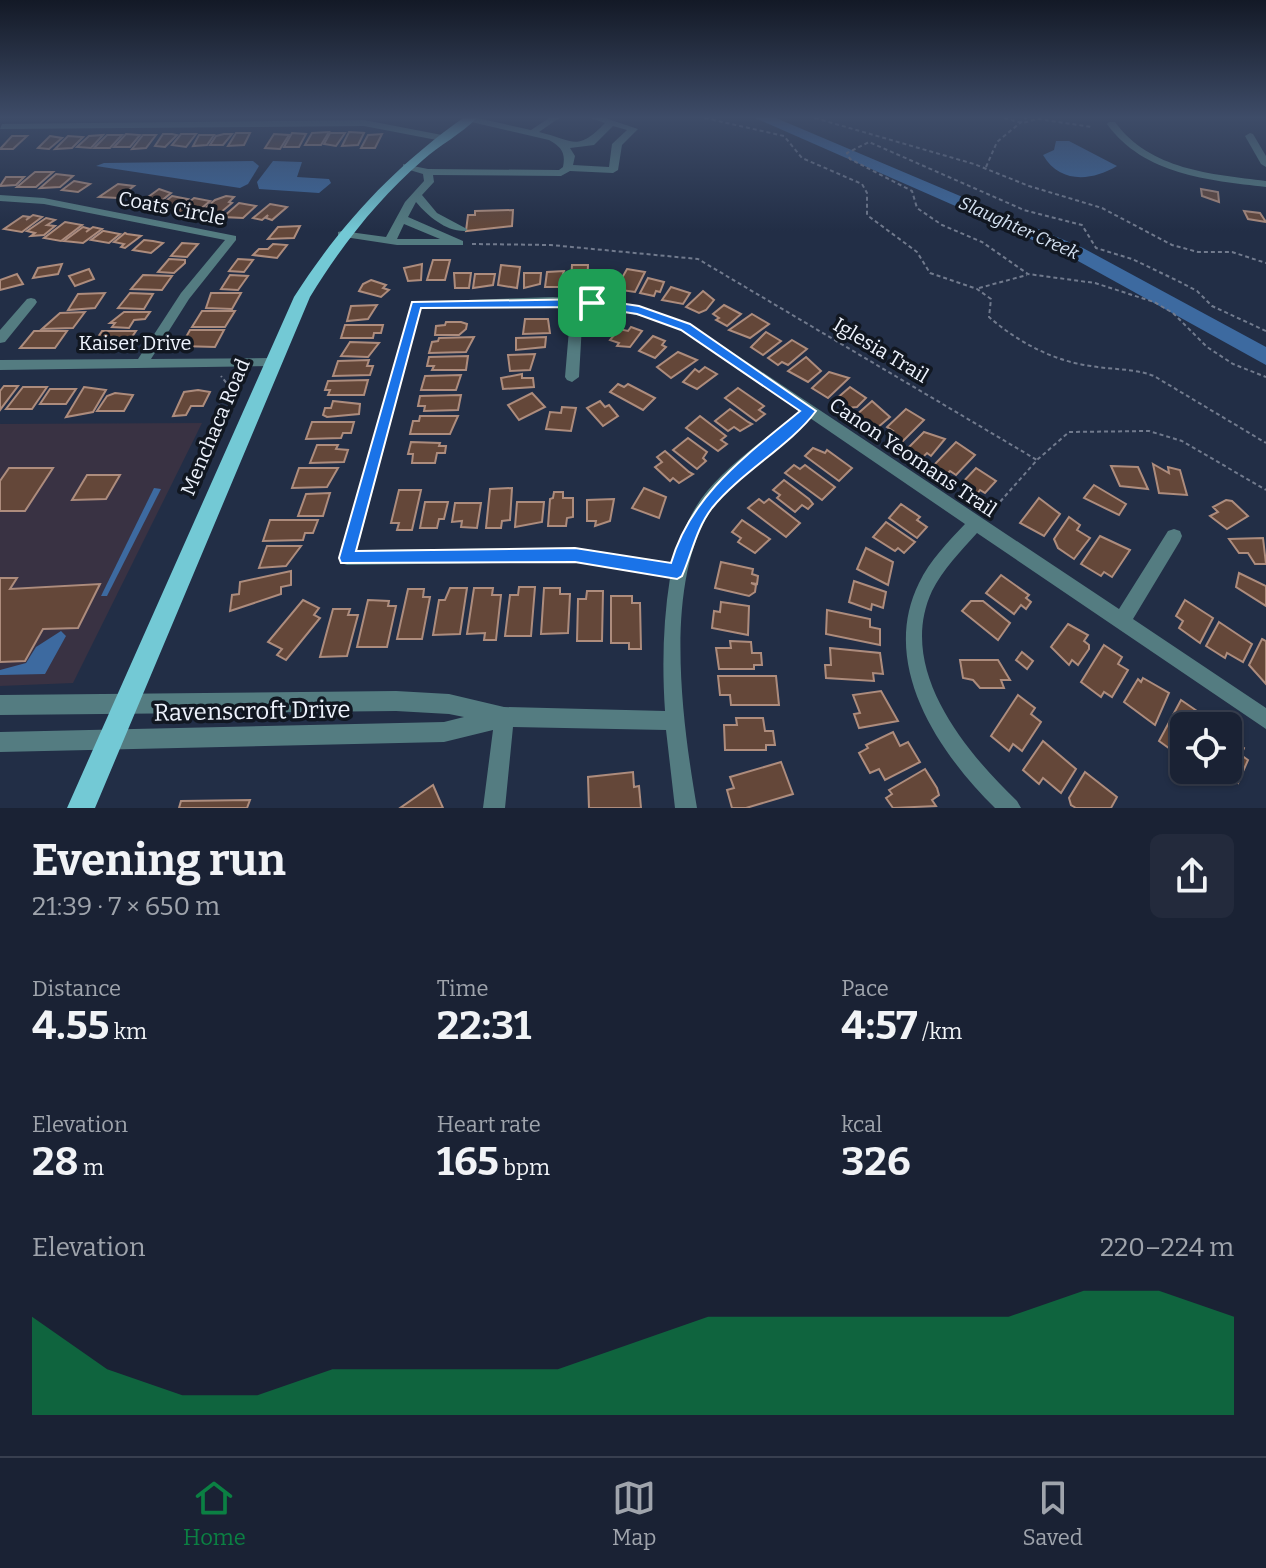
<!DOCTYPE html>
<meta charset="utf-8">
<style>
body{margin:0;font-family:Bitter,serif;background:#232a3c;color:#f1f3f6;height:100vh;display:flex;flex-direction:column;font-size:30px;white-space:nowrap}
*{box-sizing:border-box;margin:0}
p{font-size:26px;color:#9fa4ac}
.icon{flex:none;width:44px;height:44px;fill:none;stroke:currentColor;stroke-width:2;stroke-linecap:round;stroke-linejoin:round}
.map{position:relative;height:808px;overflow:hidden}
.details{display:flex;flex-direction:column;background:#1a2234;flex:1}
.details>*{flex:none}
.tools{position:absolute;left:1170px;top:712px;display:grid;gap:16px}
.tools a{display:grid;place-items:center;width:72px;height:72px;border-radius:12px;background:#1a2234;box-shadow:0 2px 6px #0004,0 0 0 2px #383f4f;font-size:40px}
.pin{position:absolute;display:grid;place-items:center;width:68px;height:68px;color:#fff;margin:-34px;border-radius:16px;box-shadow:0 4px 12px #0006}
.round{display:grid;place-items:center;flex:none;width:84px;height:84px;border-radius:12px;background:#232a3c}
.summary{display:flex;align-items:center;justify-content:space-between;height:136px;padding:0 32px}
h1{font-size:44px;font-weight:700;line-height:60px}
.stats{display:grid;grid-template-columns:repeat(3,1fr);gap:12px;height:136px;padding:8px 32px}
.stats div{display:grid;align-content:center}
.stats b{font-size:40px;font-weight:700}
.stats small{font-size:22px;font-weight:400}
.stats p{font-size:22px}
.chart{height:224px;padding:16px 32px}
.chart p{display:flex;justify-content:space-between}
.chart svg{width:100%;height:144px;margin-top:8px;fill:#0b8043;opacity:.7}
.dock{display:flex;justify-content:space-around;align-items:center;height:112px;border-top:2px solid #383f4f;background:#1a2234;font-size:22px;color:#9fa4ac}
.dock a{display:grid;justify-items:center;gap:4px}
.dock .active{color:#0b8043}
.map>svg:first-child{display:block}
.commercial{fill:#393243}
.water{fill:#3d6aa0}
.lines{fill:none;stroke-linecap:round;stroke-linejoin:round}
.river{fill:#3d6aa0;fill-rule:evenodd}
.building{fill:#644739;stroke:#ad8c7d;stroke-width:2}
.path-far1{stroke:#717a8d;stroke-width:2;stroke-dasharray:4 3;stroke-linecap:butt}
.path{stroke:#717a8d;stroke-width:3;stroke-dasharray:8 5;stroke-linecap:butt}
.minor{fill:#547c81;fill-rule:evenodd}
.major{fill:#73c9d5;fill-rule:evenodd}
.route{fill:#1a73e8;stroke:#fff;stroke-width:2;fill-rule:evenodd}
.labels{text-anchor:middle;stroke-width:7;stroke-linejoin:round;paint-order:stroke}
.far-water-label{font-size:18px;font-style:italic;fill:#d5e2f2;stroke:#111721}
.street-label{font-size:20px;fill:#eef3fd;stroke:#111721}
.near-street-label{font-size:24px;fill:#eef3fd;stroke:#111721}
</style>
<div class="map">
<svg width="1266" height="808" viewBox="0 0 1266 808">
<rect width="100%" height="100%" fill="#222e46"/>
<path class="commercial" d="M202,423L73,683L0,686V424Z"/>
<g class="water">
<path d="M1056,141H1069L1117,166C1092,181 1060,184 1043,155L1054,150Z"/>
<path d="M253,161L259,166L248,184L240,188L96,166L104,163Z"/>
<path d="M273,161L302,162L297,177L329,179L331,183L319,193L259,189L257,182Z"/>
<path d="M154,488L161,489L107,596H101Z"/>
<path d="M61,631L66,636L45,674L0,675V670L26,663L36,647Z"/>
</g>
<g class="lines">
<path class="river" d="M755,118H776L1083,248L1266,347V365L1069,256Z"/>
</g>
<g class="building">
<path d="M329,132L321,145H305L312,133Z"/>
<path d="M349,132L364,133L358,145L342,146Z"/>
<path d="M236,133H250L244,145L228,146Z"/>
<path d="M292,133L306,134L299,147H284Z"/>
<path d="M330,133H345L336,146L324,144Z"/>
<path d="M126,134L140,135L130,147H114Z"/>
<path d="M163,134H172L177,135L165,147L155,146Z"/>
<path d="M181,134H196L186,147L172,145Z"/>
<path d="M224,134H232L223,145H210L216,136Z"/>
<path d="M274,134L289,135L280,149L265,148Z"/>
<path d="M382,134L375,148H361L368,135Z"/>
<path d="M103,135L91,148L77,147L89,136Z"/>
<path d="M107,135H122L110,148H94Z"/>
<path d="M143,135H156L146,148L132,149Z"/>
<path d="M199,135H214L207,145L193,146Z"/>
<path d="M12,136H27L13,149H0Z"/>
<path d="M50,136L62,138L49,149L38,148Z"/>
<path d="M68,136L83,137L72,148L55,149Z"/>
<path d="M35,172H53L36,187H17Z"/>
<path d="M56,174L73,176L60,187L40,188Z"/>
<path d="M6,177H24L16,185L0,186Z"/>
<path d="M74,181L90,184L78,192L62,190Z"/>
<path d="M118,184L134,186L118,198L99,197Z"/>
<path d="M159,189L171,193L155,206L149,205L152,201L146,206L137,205Z"/>
<path d="M1201,189L1218,192L1219,202L1202,196Z"/>
<path d="M172,196L188,199L173,211L156,209Z"/>
<path d="M226,196L234,197L229,202L232,203L214,218L197,215L215,200Z"/>
<path d="M194,198L210,201L196,213L177,212Z"/>
<path d="M239,203L256,206L243,218L223,217Z"/>
<path d="M270,204L287,207L272,220L266,218L268,215L262,220L253,218Z"/>
<path d="M513,210L512,226L466,231L468,215H475V211Z"/>
<path d="M1244,211L1260,213L1266,222L1248,219Z"/>
<path d="M33,215L42,217L22,232L4,229L23,216L30,217L26,220Z"/>
<path d="M46,218L55,220L47,225L55,226L44,235L31,236L35,233L27,231Z"/>
<path d="M65,222L82,225L61,241L44,238Z"/>
<path d="M300,226L294,238L268,239L278,227Z"/>
<path d="M83,227L90,229L86,232L93,227L102,229L83,243L64,241Z"/>
<path d="M103,231H104L120,234L109,243L91,240Z"/>
<path d="M125,233L127,234L141,236L125,248L121,247L124,244L114,242Z"/>
<path d="M144,240L153,241L163,243L151,253L133,250Z"/>
<path d="M182,243L198,244L187,257L171,256Z"/>
<path d="M273,244L287,245L277,258L253,255L259,249H268Z"/>
<path d="M169,259L185,260V263L174,273L158,272Z"/>
<path d="M238,259L253,260L244,272L229,271Z"/>
<path d="M433,260H450L445,280H427Z"/>
<path d="M62,264L58,274L33,278L38,268Z"/>
<path d="M422,264L421,280L408,281L404,268Z"/>
<path d="M501,265L520,267L517,288L498,285Z"/>
<path d="M572,265H588L587,287L571,283Z"/>
<path d="M89,269L94,279L75,286L69,276Z"/>
<path d="M627,269L645,272L635,292L621,290L623,286L618,285Z"/>
<path d="M564,271L559,287H545L547,272Z"/>
<path d="M599,271L615,273L611,287L597,286Z"/>
<path d="M454,273H471L469,288H455Z"/>
<path d="M524,273H541L540,284L524,288Z"/>
<path d="M17,274L23,284L0,290V280Z"/>
<path d="M475,274H495L493,285L473,288Z"/>
<path d="M143,275L172,276L162,290L131,289Z"/>
<path d="M230,275L248,276L238,290L221,289Z"/>
<path d="M648,278L664,282L660,292L656,291L654,296L640,293Z"/>
<path d="M371,280L386,285L383,288L389,290L381,297L359,291L363,284Z"/>
<path d="M671,287L690,293L683,304L662,300Z"/>
<path d="M703,291L714,300L706,310L699,313L686,307Z"/>
<path d="M105,293L95,308L68,310L78,294Z"/>
<path d="M130,293L153,294L144,309L118,308Z"/>
<path d="M211,293H241L232,309L206,308Z"/>
<path d="M377,305L368,319L347,321L351,306Z"/>
<path d="M724,305L741,314L727,326L716,320L719,318L713,314Z"/>
<path d="M202,311H235L225,327H192Z"/>
<path d="M85,312L73,328L42,329L60,313Z"/>
<path d="M124,312H150L145,319L134,320L129,328L112,327L115,323H110Z"/>
<path d="M752,314L769,324L750,338L729,330Z"/>
<path d="M525,319H548L550,333L523,334Z"/>
<path d="M446,322H461L467,324L466,329L459,335H435L436,326L445,325Z"/>
<path d="M345,325H383L381,333H374L373,338H341Z"/>
<path d="M631,327L642,331L630,347L617,346L619,343L610,340L619,329L628,331Z"/>
<path d="M190,330H224L215,347L181,346Z"/>
<path d="M34,331H67L55,348H20Z"/>
<path d="M102,331H136L125,347L91,348Z"/>
<path d="M766,332L781,341L763,355L751,347Z"/>
<path d="M653,336L665,341L662,345L666,347L655,358L639,351Z"/>
<path d="M474,337L466,352L429,353L432,342L438,341L439,338Z"/>
<path d="M546,337L545,347L516,350V338Z"/>
<path d="M792,340L807,349L788,365L782,362L778,365L768,358Z"/>
<path d="M350,342L379,343L368,357L341,356Z"/>
<path d="M678,352L697,360L671,378L657,367Z"/>
<path d="M535,354L530,370L510,371L508,355Z"/>
<path d="M468,356L466,370H432L434,366H427L429,357Z"/>
<path d="M806,357L821,371L808,382L788,371Z"/>
<path d="M369,360L367,366H373L370,375L333,376L338,361Z"/>
<path d="M705,367L717,374L697,389L683,382L695,369L699,372Z"/>
<path d="M829,372L849,378L828,398L812,388Z"/>
<path d="M522,374V378H533L534,387L503,389L501,378Z"/>
<path d="M461,375L456,390H421L425,376Z"/>
<path d="M368,380L364,395H328L330,390H325L328,381Z"/>
<path d="M618,384L624,387L628,384L655,398L643,410L610,392Z"/>
<path d="M4,386H18L0,410V391Z"/>
<path d="M23,387H47L32,409H6Z"/>
<path d="M84,387L106,390L93,412L66,417Z"/>
<path d="M850,387L866,398L857,407L846,408L835,400Z"/>
<path d="M738,388L764,406L759,410L765,414L756,421L725,398Z"/>
<path d="M50,389H76L66,404H40Z"/>
<path d="M198,390L210,392L203,406H191L186,415L173,416L184,392Z"/>
<path d="M115,393L133,395L124,411H97L107,396Z"/>
<path d="M532,393L545,407L519,420L508,405Z"/>
<path d="M461,395L458,410L424,411L425,406H418L420,396Z"/>
<path d="M333,401L360,404L359,414L327,417L323,415L325,408H331Z"/>
<path d="M600,401L605,407L609,405L618,416L603,426L587,408Z"/>
<path d="M872,401L890,417L877,428L855,416Z"/>
<path d="M562,407L576,408L571,431L546,429L550,412L561,413Z"/>
<path d="M730,409L748,422L752,424L740,431L734,427L728,431L715,421Z"/>
<path d="M906,409L924,420L901,443L889,435L893,431L887,427Z"/>
<path d="M420,416H458L450,434H410L413,421H419Z"/>
<path d="M700,416L726,436L721,440L727,444L718,451L686,428Z"/>
<path d="M312,422H354L351,433H343L341,438L306,439Z"/>
<path d="M924,432L945,439L931,456L927,453L923,457L908,448Z"/>
<path d="M688,438L707,452L703,458L706,461L697,469L673,450Z"/>
<path d="M411,442L440,443L439,446H446L445,453H437L435,463H412L413,454H408Z"/>
<path d="M956,442L975,455L956,475L950,471L946,475L933,466Z"/>
<path d="M317,445H338L336,449L348,450L344,462L310,463Z"/>
<path d="M813,448L825,453L827,450L852,468L839,481L805,456Z"/>
<path d="M665,451L689,472L693,474L679,483L673,478L670,481L655,467L662,462L657,457Z"/>
<path d="M1153,464L1169,473L1168,467L1180,470L1187,495L1159,493Z"/>
<path d="M794,465L800,469L805,465L835,487L822,500L785,473Z"/>
<path d="M1111,466L1138,467L1148,489L1120,486Z"/>
<path d="M9,468H53L25,511H0V481Z"/>
<path d="M299,468H338L327,487L292,488Z"/>
<path d="M976,468L996,481L985,493L980,490L977,494L961,484Z"/>
<path d="M87,475H120L106,499L72,500Z"/>
<path d="M784,480L809,499L813,504L808,509L802,505L795,512L777,498L780,495L773,490Z"/>
<path d="M1094,485L1126,504L1119,515L1084,498Z"/>
<path d="M512,488L510,520L502,521L501,528H486L490,489Z"/>
<path d="M644,488L666,497L659,518L632,508Z"/>
<path d="M399,490H421L412,530H397L399,523H391Z"/>
<path d="M554,492H563V498H573V517L567,518L566,526H548L550,499L553,498Z"/>
<path d="M330,493L323,516H298L306,494Z"/>
<path d="M1039,498L1060,514L1044,536L1020,523Z"/>
<path d="M614,499L610,521L595,526L596,521H587V500Z"/>
<path d="M759,499L764,503L769,499L800,523L786,537L748,508Z"/>
<path d="M1226,500L1232,501L1248,516L1227,529L1210,516L1218,512L1213,507Z"/>
<path d="M425,502H448L444,519H439L437,528H420Z"/>
<path d="M517,502H544L542,522L515,527Z"/>
<path d="M455,503H481L477,528L461,527L462,521L452,522Z"/>
<path d="M901,504L920,517L917,520L927,527L917,538L889,518Z"/>
<path d="M1069,517L1080,525L1077,530L1090,538L1074,559L1058,548L1054,539Z"/>
<path d="M270,520H318L313,533H305L303,540L263,541Z"/>
<path d="M742,520L770,539L755,553L738,542L741,538L732,532Z"/>
<path d="M886,522L915,542L904,553L898,548L895,551L873,537Z"/>
<path d="M1100,536L1130,550L1112,577L1104,572L1101,576L1081,564Z"/>
<path d="M1263,538L1266,564H1255L1248,553H1239L1229,539Z"/>
<path d="M267,546H301L286,566L259,568Z"/>
<path d="M866,548L893,562L888,585L857,569Z"/>
<path d="M721,562L753,569L752,574L758,576L757,584L751,583L756,585L755,592L749,596L715,588Z"/>
<path d="M291,571V585L281,587V594L230,611L232,595L239,594L240,582Z"/>
<path d="M1239,573L1266,586V606L1236,587Z"/>
<path d="M1001,575L1029,595L1026,598L1031,602L1026,609L1021,605L1014,614L986,593Z"/>
<path d="M0,578H17L10,589L100,584L78,628L43,629L25,661L0,662Z"/>
<path d="M854,581L886,592L883,608L872,604L871,610L849,602Z"/>
<path d="M519,587H535L531,636H505L510,595H518Z"/>
<path d="M450,588H467L460,634L433,635L439,600H445Z"/>
<path d="M474,588H493L492,595H501L496,640H484L485,633L467,634Z"/>
<path d="M544,588H560V594H570L568,633L541,634Z"/>
<path d="M408,589H424L423,597H430L422,639H397Z"/>
<path d="M587,591H603L602,641H577L578,599H586Z"/>
<path d="M611,596H632V603H640L641,649H629V643H611Z"/>
<path d="M303,600L319,608L314,615L320,618L286,660L277,655L282,649L268,642Z"/>
<path d="M368,600L389,601L388,606H396L387,647H357Z"/>
<path d="M1185,600L1213,618L1200,643L1179,628L1183,621L1176,616Z"/>
<path d="M971,601H983L1010,623L998,640L962,611Z"/>
<path d="M721,602L749,606L748,635L712,628L714,611L720,612Z"/>
<path d="M333,609H350L348,615H358L347,656L320,657Z"/>
<path d="M827,610L870,619V627L880,629V645L826,634Z"/>
<path d="M1219,622L1252,644L1243,662L1227,653L1225,658L1206,646Z"/>
<path d="M1068,624L1088,635L1084,641L1089,645V649L1078,665L1072,660L1069,665L1051,647Z"/>
<path d="M1262,639L1266,641V684L1249,665Z"/>
<path d="M730,641L751,642L752,653H761L762,665H754V669H719L716,648H731Z"/>
<path d="M1104,645L1122,657L1118,664L1128,670L1112,697L1104,692L1101,697L1081,682Z"/>
<path d="M830,648L880,653L883,674L873,673L874,681L826,678L825,665H831Z"/>
<path d="M1022,652L1033,661L1027,669L1016,660Z"/>
<path d="M960,660H998L1010,680H1001L1004,688H980L973,680L963,678Z"/>
<path d="M718,676H776L779,705H731L730,695H720Z"/>
<path d="M1143,678L1169,693L1155,725L1124,702L1138,679L1141,682Z"/>
<path d="M881,691L898,721L859,728L854,714L860,713L853,695Z"/>
<path d="M1018,695L1035,708L1031,714L1041,722L1022,751L1013,744L1009,751L991,736Z"/>
<path d="M1181,700L1200,713L1197,720L1205,726H1184V759L1159,741Z"/>
<path d="M736,718H763L765,731H773L775,745H766V750H725L724,725H737Z"/>
<path d="M893,732L900,746L908,742L920,762L885,780L879,769L870,773L859,753L868,748L866,745Z"/>
<path d="M1229,738L1244,748L1241,755L1248,760L1238,783L1221,772L1218,780L1204,770H1228Z"/>
<path d="M1043,741L1076,769L1061,793L1043,778L1039,784L1023,770Z"/>
<path d="M781,762L793,794L746,808H732L727,790L734,788L730,777Z"/>
<path d="M925,769L937,788L939,795L932,800L936,806L893,808L886,798L892,794L889,790Z"/>
<path d="M633,772L634,787L639,786L641,808H589L588,777Z"/>
<path d="M1085,772L1117,797L1111,808H1076L1071,805L1069,798Z"/>
<path d="M433,785L443,808H400Z"/>
<path d="M250,800L247,808H179L181,801Z"/>
</g>
<g class="lines">
<g class="path-far1">
<path d="M705,118L784,136L802,158L862,184L867,193V215L917,252L930,273L977,289L991,299L989,317C1018,342 1053,361 1091,366C1113,370 1133,368 1154,376L1266,443"/>
<path d="M815,118L974,164L1029,186L1102,208L1172,245L1198,252H1232L1266,263"/>
<path d="M1004,118L1022,123L1038,119L1092,127"/>
<path d="M986,167L997,142L1026,118"/>
<path d="M472,244L551,245L698,259L1037,460"/>
<path d="M979,288L1027,275"/>
<path d="M1266,331L1212,306L1197,291L1176,280L1132,259L1096,248L1082,225L1024,210L869,142L847,153L850,159L912,191L917,208L942,225L982,242L1028,274L1095,283L1154,302L1173,313L1207,347L1233,364L1266,377"/>
<path d="M213,421L228,385L221,376"/>
<path d="M991,512L1037,460L1069,432L1149,431L1182,441L1266,490"/>
</g>
<path class="path" d="M990,513L993,510"/>
<g class="minor">
<path d="M466,118H477L531,130L549,118H559L539,132C574,140 576,153 605,123L590,118H605L638,129L622,145L618,170L613,173L570,171L561,176L433,175L434,182L422,195L437,213L467,229L466,231C446,232 428,216 416,202L408,217L463,241V245H397L338,236V232L342,231L386,237L405,202L424,181L423,174L403,168V164L428,169L559,170L563,167C566,152 561,147 549,140L467,121ZM613,126L627,130L612,144L609,167L573,165L575,156L570,148L594,145ZM404,224L440,239H397Z"/>
<path d="M364,120L442,135L447,138L442,141L364,126L0,129L2,124Z"/>
<path d="M1109,122H1115C1150,170 1211,174 1266,181V187C1208,180 1144,175 1107,124Z"/>
<path d="M1250,133L1253,134L1266,156V167L1261,164L1245,136Z"/>
<path d="M0,195L44,198L236,236V240L189,299L151,359L271,358L278,363L276,366L0,370V360L138,359L181,293L225,240L44,204L0,201Z"/>
<path d="M553,297C602,300 645,307 690,324L1119,609L1168,531L1174,529L1180,531L1182,536L1180,541L1133,619L1266,708V729L977,533C961,551 943,569 932,591C896,669 965,751 1017,801L1021,808H995C938,752 879,664 919,583C930,560 948,542 965,524L810,418C777,447 736,473 712,509C662,583 683,726 697,808H675L666,730L513,727L505,808H483L493,730L444,742L0,752V732L444,722L464,717L449,714L396,711L0,715V695L396,691L449,694L504,707L665,711C662,666 663,622 670,578L575,562L347,565L341,563L339,558L412,302ZM519,306H571L565,377L567,380L572,382L579,377L583,307L621,311L651,319L682,330L800,411C766,439 727,464 701,499C687,519 680,540 673,563L575,548L357,550L421,309Z"/>
<path d="M31,298L35,299L37,302L35,305L5,342L0,343V330L27,299Z"/>
</g>
<path class="major" d="M463,118H477C461,134 440,145 423,160C378,199 341,246 310,297L95,808H67L294,297C340,225 394,167 463,118Z"/>
</g>
<linearGradient id="sky" x2="0" y2="1"><stop stop-color="#131926"/><stop offset="0.51" stop-color="#3e4c68"/><stop offset="1" stop-color="#3e4c68" stop-opacity="0"/></linearGradient>
<rect width="1266" height="231" fill="url(#sky)"/>
<path class="route" d="M592,299L639,306L690,324L816,411C790,446 741,472 712,508C696,529 692,553 682,576L677,579L575,562L341,563L339,558L412,302ZM592,307L637,314L681,330L800,411C747,455 691,494 671,563L575,548L356,551L421,308Z"/>
<g class="labels">
<g class="far-water-label">
<text transform="translate(1019 228) rotate(24)" y="6">Slaughter Creek</text>
</g>
<g class="street-label">
<text transform="translate(172 208) rotate(11)" y="7">Coats Circle</text>
<text x="135" y="350">Kaiser Drive</text>
<text transform="translate(881 350) rotate(31)" y="7">Iglesia Trail</text>
<text transform="translate(215 427) rotate(-67)" y="7">Menchaca Road</text>
<text transform="translate(913 457) rotate(34)" y="7">Canon Yeomans Trail</text>
</g>
<g class="near-street-label">
<text transform="translate(252 711) rotate(-1)" y="8">Ravenscroft Drive</text>
</g>
</g>
</svg>
<div class="tools">
<a><svg class="icon" aria-label="locate" viewBox="0 0 24 24"><circle cx="12" cy="12" r="6"/><path d="M12 2v4M12 18v4M2 12h4M18 12h4"/></svg></a>
</div>
<div class="pin" style="left:592px;top:303px;background:#1e9e55"><svg class="icon" aria-label="arrive" viewBox="0 0 24 24"><path d="M6 21V4h12l-3 4 3 4H6"/></svg></div>
</div>
<section class="details">
<div class="summary"><div><h1>Evening run</h1><p>21:39 · 7 × 650 m</p></div><a class="round"><svg class="icon" aria-label="share" viewBox="0 0 24 24"><path d="M12 15V3M7 8l5-5 5 5M5 13v7h14v-7"/></svg></a></div>
<div class="stats">
<div><p>Distance</p><b>4.55<small> km</small></b></div>
<div><p>Time</p><b>22:31</b></div>
<div><p>Pace</p><b>4:57<small> /km</small></b></div>
</div>
<div class="stats">
<div><p>Elevation</p><b>28<small> m</small></b></div>
<div><p>Heart rate</p><b>165<small> bpm</small></b></div>
<div><p>kcal</p><b>326</b></div>
</div>
<div class="chart"><p><span>Elevation</span>220–224 m</p>
<svg viewBox="0 0 160 44" preserveAspectRatio="none"><path d="M0 44V14L10 30L20 38L30 38L40 30L50 30L60 30L70 30L80 22L90 14L100 14L110 14L120 14L130 14L140 6L150 6L160 14V44z"/></svg>
</div>
</section>
<nav class="dock">
<a class="active"><svg class="icon" aria-label="home" viewBox="0 0 24 24"><path d="M3 11l9-7 9 7M6 9v11h12V9"/></svg>Home</a>
<a><svg class="icon" aria-label="map" viewBox="0 0 24 24"><path d="M3 6l6-2 6 2 6-2v14l-6 2-6-2-6 2zM9 4v14M15 6v14"/></svg>Map</a>
<a><svg class="icon" aria-label="saved" viewBox="0 0 24 24"><path d="M7 4h10v16l-5-4-5 4z"/></svg>Saved</a>
</nav>
